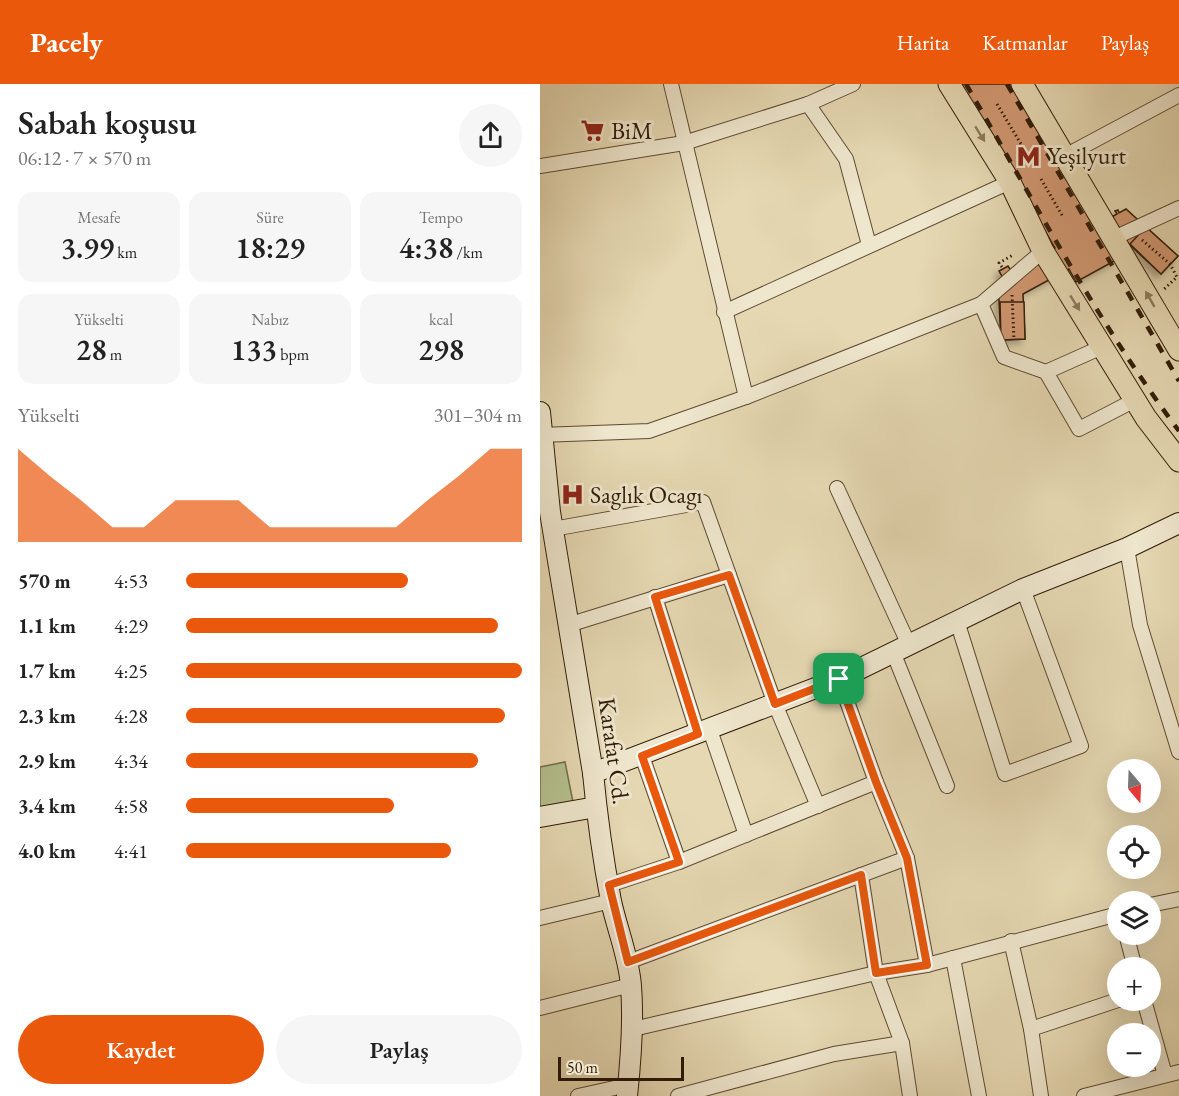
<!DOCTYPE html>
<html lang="tr">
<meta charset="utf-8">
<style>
body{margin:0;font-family:"EB Garamond",serif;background:#f6f6f6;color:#222;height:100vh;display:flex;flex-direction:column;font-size:22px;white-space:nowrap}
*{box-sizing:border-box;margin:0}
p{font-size:20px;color:#767676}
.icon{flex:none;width:33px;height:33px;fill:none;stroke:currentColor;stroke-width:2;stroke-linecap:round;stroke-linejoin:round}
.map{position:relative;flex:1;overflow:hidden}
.sheet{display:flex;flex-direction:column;background:#fff;width:540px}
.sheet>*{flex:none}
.needle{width:39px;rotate:161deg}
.fabs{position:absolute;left:567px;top:675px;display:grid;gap:12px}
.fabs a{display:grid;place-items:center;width:54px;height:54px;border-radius:50%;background:#fff;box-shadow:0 6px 24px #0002;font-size:30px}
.scale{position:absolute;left:18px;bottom:15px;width:126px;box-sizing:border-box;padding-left:6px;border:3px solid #311c07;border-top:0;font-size:16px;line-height:21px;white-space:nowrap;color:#311c07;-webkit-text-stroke:4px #eee6cd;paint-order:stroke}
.pin{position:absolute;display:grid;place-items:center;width:51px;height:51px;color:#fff;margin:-26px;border-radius:12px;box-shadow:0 3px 9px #0006}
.round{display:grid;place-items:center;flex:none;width:63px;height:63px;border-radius:32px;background:#f6f6f6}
.overview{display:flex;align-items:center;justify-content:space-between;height:102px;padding:0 18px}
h1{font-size:33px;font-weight:600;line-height:45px}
.stats{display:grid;grid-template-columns:repeat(3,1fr);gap:9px;height:102px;padding:6px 18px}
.stats div{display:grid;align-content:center;border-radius:15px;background:#f6f6f6;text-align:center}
.stats b{font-size:30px;font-weight:600}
.stats small{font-size:16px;font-weight:400}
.stats p{font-size:16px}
.chart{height:168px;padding:12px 18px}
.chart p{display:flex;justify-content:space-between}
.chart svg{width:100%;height:108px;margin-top:6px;fill:#ea580c;opacity:.7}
.cta{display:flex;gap:12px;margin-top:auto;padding:12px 18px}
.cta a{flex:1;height:69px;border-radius:36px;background:#ea580c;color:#fff;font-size:24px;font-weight:600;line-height:69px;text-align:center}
.cta a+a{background:#f6f6f6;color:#222}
ul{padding:0 18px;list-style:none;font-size:20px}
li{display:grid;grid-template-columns:96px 72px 1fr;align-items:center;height:45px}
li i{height:15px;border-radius:8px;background:#ea580c}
header{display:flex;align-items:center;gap:36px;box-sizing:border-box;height:84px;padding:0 30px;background:#ea580c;color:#fff}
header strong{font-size:28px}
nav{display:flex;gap:33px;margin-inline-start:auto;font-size:21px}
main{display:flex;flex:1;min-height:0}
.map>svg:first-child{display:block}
.green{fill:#b4bf8d;stroke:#726e4a;stroke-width:1.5}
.building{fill:#d29872;stroke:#311c07;stroke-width:1.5;filter:url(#shadow)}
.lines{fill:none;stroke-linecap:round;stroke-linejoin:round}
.minor-casing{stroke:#5e4b32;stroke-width:16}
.secondary-casing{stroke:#311c07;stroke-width:22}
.primary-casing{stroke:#311c07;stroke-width:23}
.path{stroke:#311c07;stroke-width:3;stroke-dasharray:1.5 3;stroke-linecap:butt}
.minor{stroke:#eee6cd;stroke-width:14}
.secondary{stroke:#eee6cd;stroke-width:20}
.primary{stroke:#e5d8b2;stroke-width:21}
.rail{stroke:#311c07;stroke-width:4.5;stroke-dasharray:10 10;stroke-linecap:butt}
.oneway{fill:#8b7a5c}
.route-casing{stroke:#fff;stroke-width:12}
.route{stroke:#ea580c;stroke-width:8}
.labels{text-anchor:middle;stroke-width:6;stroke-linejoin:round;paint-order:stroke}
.poi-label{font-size:24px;fill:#311c07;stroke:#eee6cd;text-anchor:start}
.street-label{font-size:24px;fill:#311c07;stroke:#eee6cd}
</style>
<header>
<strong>Pacely</strong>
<nav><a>Harita</a><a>Katmanlar</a><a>Paylaş</a></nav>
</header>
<main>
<section class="sheet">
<div class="overview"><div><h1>Sabah koşusu</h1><p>06:12 · 7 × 570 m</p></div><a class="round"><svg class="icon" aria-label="share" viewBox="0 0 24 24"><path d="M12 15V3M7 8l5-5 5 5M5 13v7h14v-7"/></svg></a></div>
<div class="stats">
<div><p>Mesafe</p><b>3.99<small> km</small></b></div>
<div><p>Süre</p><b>18:29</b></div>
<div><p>Tempo</p><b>4:38<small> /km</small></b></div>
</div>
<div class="stats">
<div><p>Yükselti</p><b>28<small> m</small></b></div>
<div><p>Nabız</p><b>133<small> bpm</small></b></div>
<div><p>kcal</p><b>298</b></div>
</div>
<div class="chart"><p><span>Yükselti</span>301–304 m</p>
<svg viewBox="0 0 160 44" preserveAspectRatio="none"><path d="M0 44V6L10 17L20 27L30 38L40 38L50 27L60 27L70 27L80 38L90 38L100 38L110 38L120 38L130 27L140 17L150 6L160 6V44z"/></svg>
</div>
<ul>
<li><b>570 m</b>4:53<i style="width:66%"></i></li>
<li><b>1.1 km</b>4:29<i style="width:93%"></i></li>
<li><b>1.7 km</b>4:25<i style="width:100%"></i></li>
<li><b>2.3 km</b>4:28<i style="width:95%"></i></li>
<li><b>2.9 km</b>4:34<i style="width:87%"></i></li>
<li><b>3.4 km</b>4:58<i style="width:62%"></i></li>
<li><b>4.0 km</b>4:41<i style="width:79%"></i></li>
</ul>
<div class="cta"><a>Kaydet</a><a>Paylaş</a></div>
</section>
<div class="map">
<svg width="639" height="1012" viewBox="0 0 639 1012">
<defs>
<filter id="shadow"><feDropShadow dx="-4.5" dy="4.5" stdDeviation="3" flood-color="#0004"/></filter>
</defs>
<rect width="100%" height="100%" fill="#e5d8b2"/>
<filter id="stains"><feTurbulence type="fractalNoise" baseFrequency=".00333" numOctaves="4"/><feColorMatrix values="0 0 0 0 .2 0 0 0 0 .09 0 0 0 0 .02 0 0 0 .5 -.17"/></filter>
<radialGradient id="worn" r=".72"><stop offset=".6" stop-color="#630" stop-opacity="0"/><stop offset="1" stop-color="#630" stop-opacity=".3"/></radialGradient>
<path class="green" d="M25,678L33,718L0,723V683Z"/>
<g class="building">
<path d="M419,0H473L554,143L577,130L575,127L578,126L579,129L586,125L638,172L621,190L578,150L576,176L536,198L529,185L483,210L485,255L461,256L458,197L463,194L459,187L468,182L473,190L515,164Z"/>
<path d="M606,143L638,172L621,190L590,160Z"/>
<path d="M460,218H484L485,255L461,256Z"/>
</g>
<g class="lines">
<defs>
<g id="minor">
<path d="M131,0L206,313"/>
<path d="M268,20L306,75L329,161"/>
<path d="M525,72L639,11"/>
<path d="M0,82L144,59L268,20L313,0"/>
<path d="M574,154L639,124"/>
<path d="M441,220L464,273L506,288L539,345L595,316"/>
<path d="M184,228L470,98"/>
<path d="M506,288L562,263"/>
<path d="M0,351L109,347L206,313L441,220L503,167"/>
<path d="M297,404L369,561"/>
<path d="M13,445L163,418L235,620L278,722"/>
<path d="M587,464L600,541L639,668"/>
<path d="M115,513L158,650"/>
<path d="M417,537L465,690L541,662L483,505"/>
<path d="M28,541L189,491"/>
<path d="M353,568L407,702"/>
<path d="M299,595L336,698L367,774L387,881"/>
<path d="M170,646L206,751"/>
<path d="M102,672L139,778"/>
<path d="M321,791L336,889L362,959L370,1012"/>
<path d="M69,801L139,778L336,698"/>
<path d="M610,821L639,815"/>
<path d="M0,834L71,817"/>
<path d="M586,850L595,884"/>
<path d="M471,857L491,945L501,1012"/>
<path d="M413,874L439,1012"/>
<path d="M88,878L367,774"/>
<path d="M604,916L625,991"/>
<path d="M0,924L91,901"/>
<path d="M93,945L336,889L387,881L578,830"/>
<path d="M491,945L578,916"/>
<path d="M38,1012L88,1001"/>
<path d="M138,1012L294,970L362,959"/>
<path d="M544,1012L639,988"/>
</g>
<g id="secondary">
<path d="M0,328L10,428L53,689C57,732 63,775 71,817C77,845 89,873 91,902C94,939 91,975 87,1012"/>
<path d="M53,689L299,595L483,505L587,464L639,439"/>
<path d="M0,733L56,723"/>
</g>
<g id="primary">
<path d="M409,0L470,98L503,167L606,334L639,377"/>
<path d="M482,0L639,266"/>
</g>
</defs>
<use href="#minor" class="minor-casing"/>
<use href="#secondary" class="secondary-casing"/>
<use href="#primary" class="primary-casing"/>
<g class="path">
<path d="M457,20L484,65"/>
<path d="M501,95L523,133"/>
<path d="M602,156L630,180L637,193L623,206"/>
<path d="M462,183L459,179L473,171"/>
<path d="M472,211L474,256"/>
</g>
<use href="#minor" class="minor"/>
<use href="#secondary" class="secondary"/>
<use href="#primary" class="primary"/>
<g class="rail">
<path d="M426,0C494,117 558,239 639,347"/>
<path d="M467,0L639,297"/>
</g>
</g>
<defs><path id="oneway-solid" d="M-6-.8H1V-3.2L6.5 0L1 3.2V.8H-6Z" transform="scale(1.5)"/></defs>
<g class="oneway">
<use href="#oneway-solid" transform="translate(440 50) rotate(58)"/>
<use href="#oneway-solid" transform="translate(610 215) rotate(-120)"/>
<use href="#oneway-solid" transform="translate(535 219) rotate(58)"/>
</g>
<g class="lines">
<defs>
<path id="route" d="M189,491L235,620L299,595L336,698L367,774L387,881L336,889L321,791L88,878L69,801L139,778L102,672L158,650L115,513Z"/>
</defs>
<use href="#route" class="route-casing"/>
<use href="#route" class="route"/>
</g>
<defs>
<symbol id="supermarket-bare" viewBox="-9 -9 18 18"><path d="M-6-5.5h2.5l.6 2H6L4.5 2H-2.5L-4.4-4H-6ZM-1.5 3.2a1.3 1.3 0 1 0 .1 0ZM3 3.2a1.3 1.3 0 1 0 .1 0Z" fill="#8f2418" stroke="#eee6cd" stroke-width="2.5" paint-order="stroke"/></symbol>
<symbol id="metro-bare" viewBox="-9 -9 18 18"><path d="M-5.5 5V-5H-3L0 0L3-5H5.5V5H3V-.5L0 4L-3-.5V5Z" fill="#8f2418" stroke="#eee6cd" stroke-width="2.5" paint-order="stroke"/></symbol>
<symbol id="hospital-bare" viewBox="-9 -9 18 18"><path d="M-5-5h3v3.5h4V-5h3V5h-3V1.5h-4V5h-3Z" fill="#8f2418" stroke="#eee6cd" stroke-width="2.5" paint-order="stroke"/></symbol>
</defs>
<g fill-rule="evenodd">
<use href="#supermarket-bare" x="36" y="30" width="33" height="33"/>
<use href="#metro-bare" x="472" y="56" width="33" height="33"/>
<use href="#hospital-bare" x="16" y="394" width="33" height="33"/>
</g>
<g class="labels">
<g class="poi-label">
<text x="71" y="55">BiM</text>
<text x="507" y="80">Yeşilyurt</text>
<text x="50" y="419">Saglık Ocagı</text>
</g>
<g class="street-label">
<text transform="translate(74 667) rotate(82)" y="8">Karafat Cd.</text>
</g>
</g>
<rect width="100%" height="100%" filter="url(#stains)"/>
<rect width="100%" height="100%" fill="url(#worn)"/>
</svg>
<div class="fabs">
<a><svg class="needle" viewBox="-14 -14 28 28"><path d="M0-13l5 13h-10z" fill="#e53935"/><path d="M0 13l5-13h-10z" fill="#767676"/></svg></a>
<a><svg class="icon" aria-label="locate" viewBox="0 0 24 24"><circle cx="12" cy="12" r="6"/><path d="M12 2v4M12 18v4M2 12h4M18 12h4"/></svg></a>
<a><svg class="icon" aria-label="layers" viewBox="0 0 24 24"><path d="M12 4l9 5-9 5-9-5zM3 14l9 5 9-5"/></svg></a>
<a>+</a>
<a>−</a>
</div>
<div class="scale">50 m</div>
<div class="pin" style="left:299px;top:595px;background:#1e9e55"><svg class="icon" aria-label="arrive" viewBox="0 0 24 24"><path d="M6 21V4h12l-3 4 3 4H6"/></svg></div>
</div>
</main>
